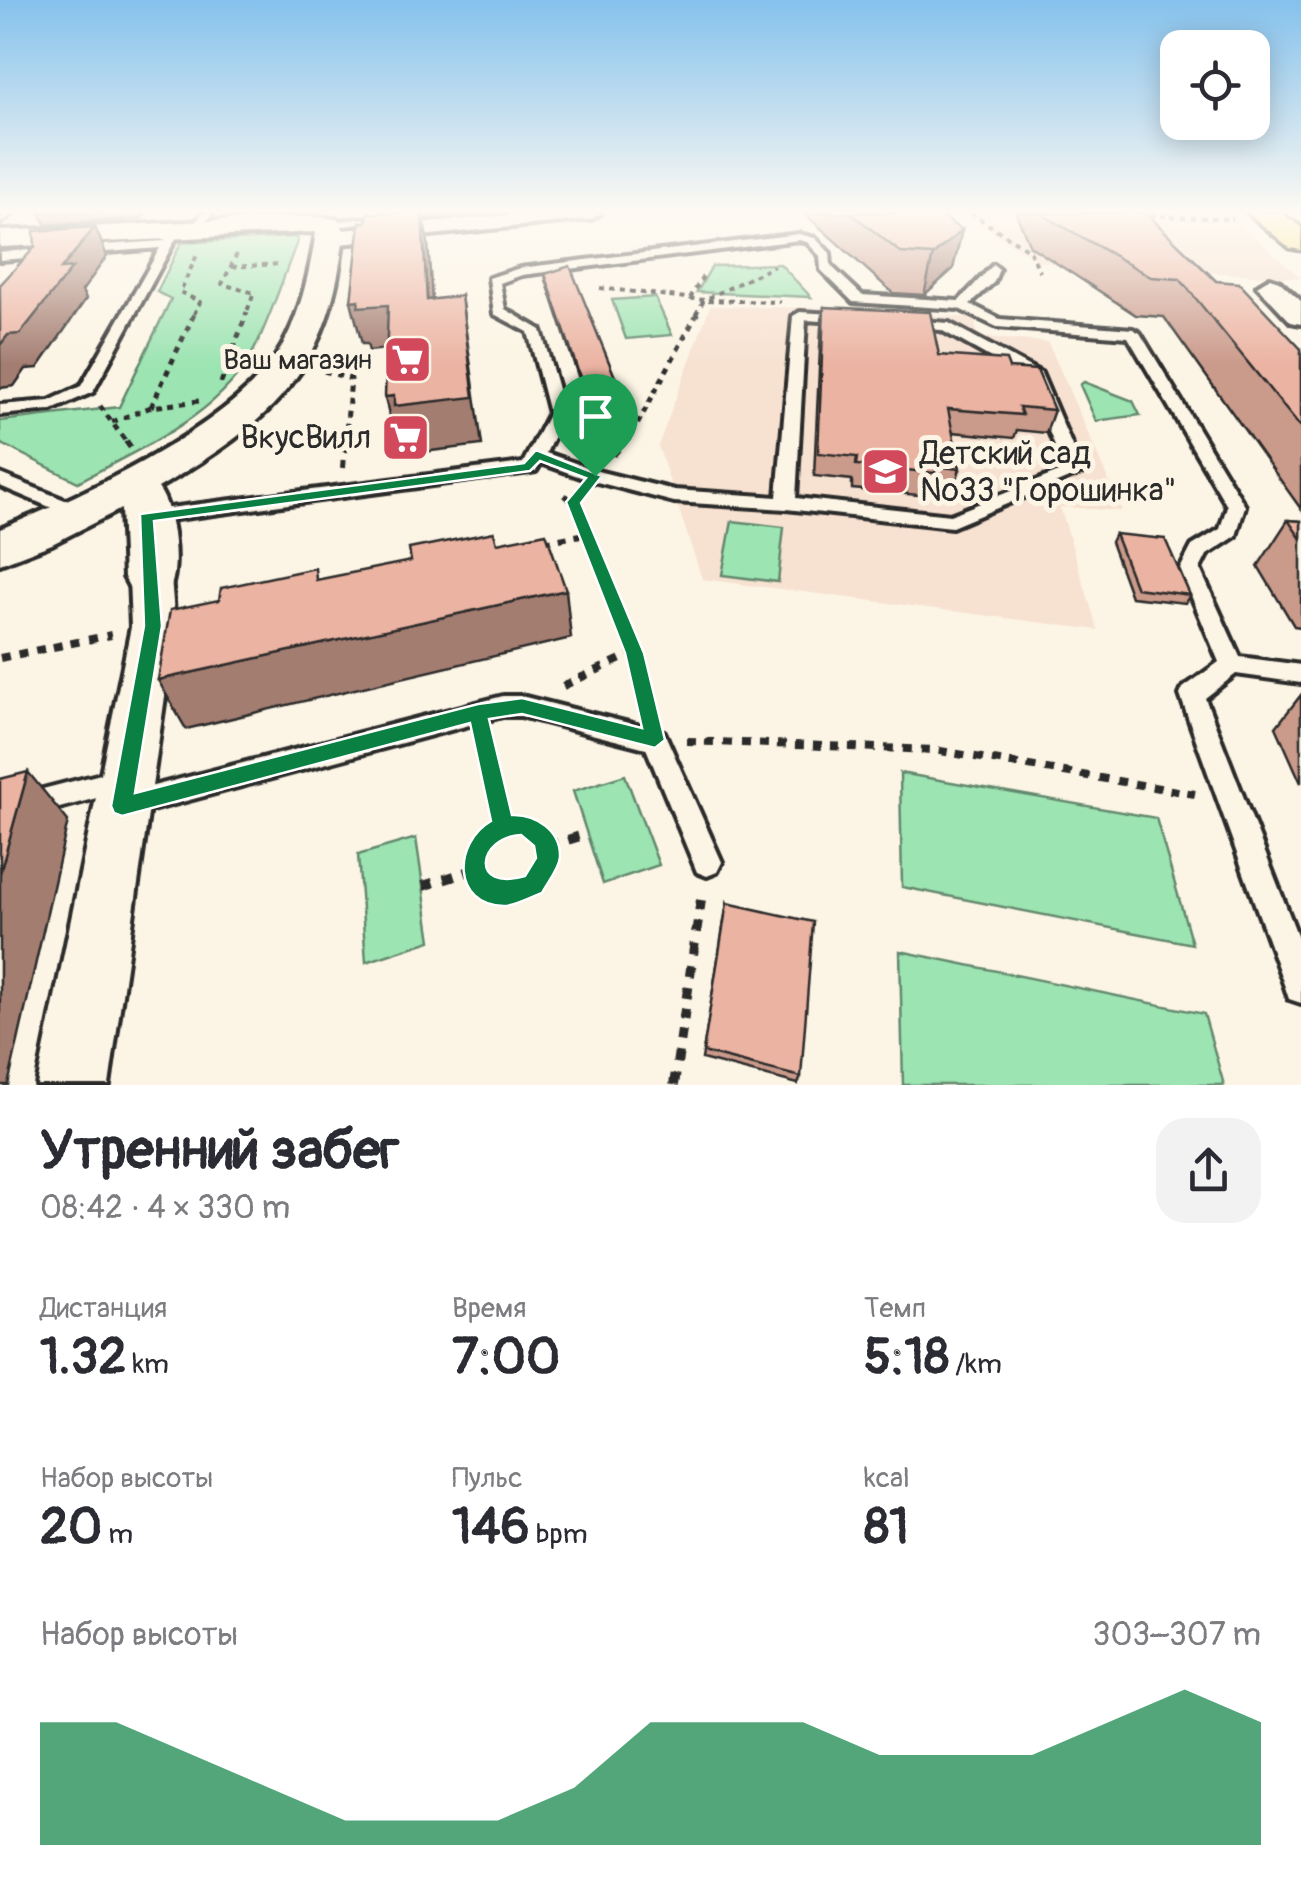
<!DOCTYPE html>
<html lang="ru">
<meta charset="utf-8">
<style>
body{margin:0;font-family:Pangolin,sans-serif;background:#f2f2f3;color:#2b2b33;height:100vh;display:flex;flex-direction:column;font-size:38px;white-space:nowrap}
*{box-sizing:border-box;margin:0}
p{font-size:32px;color:#7c7c81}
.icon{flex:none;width:55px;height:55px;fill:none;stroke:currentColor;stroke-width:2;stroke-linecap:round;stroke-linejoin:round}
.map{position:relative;height:1085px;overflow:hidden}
.drawer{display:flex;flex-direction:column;background:#fff;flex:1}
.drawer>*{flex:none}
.buttons{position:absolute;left:1160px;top:30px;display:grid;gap:20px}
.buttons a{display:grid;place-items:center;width:110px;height:110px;border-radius:20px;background:#fff;box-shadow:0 5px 25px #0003;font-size:50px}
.pin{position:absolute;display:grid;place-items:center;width:85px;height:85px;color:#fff;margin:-102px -42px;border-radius:50% 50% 50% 0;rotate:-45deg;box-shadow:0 0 10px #0007}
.pin .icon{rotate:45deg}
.round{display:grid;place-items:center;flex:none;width:105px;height:105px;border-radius:30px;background:#f2f2f3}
.head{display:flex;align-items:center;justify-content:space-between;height:170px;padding:0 40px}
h1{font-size:55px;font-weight:800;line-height:75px}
.metrics{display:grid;grid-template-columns:repeat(3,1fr);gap:15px;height:170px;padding:10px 40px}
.metrics div{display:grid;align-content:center}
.metrics b{font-size:50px;font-weight:800}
.metrics small{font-size:28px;font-weight:400}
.metrics p{font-size:28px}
.chart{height:280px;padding:20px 40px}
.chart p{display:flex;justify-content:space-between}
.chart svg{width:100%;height:180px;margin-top:10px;fill:#0b8043;opacity:.7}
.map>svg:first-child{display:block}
.built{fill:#f7e1d1}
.green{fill:#9ce4b2;stroke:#64886e;stroke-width:2.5}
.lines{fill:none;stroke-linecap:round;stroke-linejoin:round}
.service-casing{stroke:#2b2b2b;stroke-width:8}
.minor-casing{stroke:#2b2b2b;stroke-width:8}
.tertiary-casing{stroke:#2b2b2b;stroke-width:8}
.primary-casing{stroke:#2b2b2b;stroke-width:7}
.path-far4{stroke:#2b2b2b;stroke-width:4;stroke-dasharray:5 5;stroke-linecap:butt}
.path-far3{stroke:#2b2b2b;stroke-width:5;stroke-dasharray:6 6;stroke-linecap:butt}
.path-far2{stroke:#2b2b2b;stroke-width:6;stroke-dasharray:8 8;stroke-linecap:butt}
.path-far1{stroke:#2b2b2b;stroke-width:8;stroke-dasharray:9 9;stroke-linecap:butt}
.path{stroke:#2b2b2b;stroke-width:10;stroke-dasharray:11 11;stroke-linecap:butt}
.service{fill:#fcf5e5;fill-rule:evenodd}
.minor{fill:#fcf5e5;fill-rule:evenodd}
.tertiary{fill:#fcf5e5;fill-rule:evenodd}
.primary{fill:#fce080;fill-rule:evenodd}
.wall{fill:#ca9a8b;stroke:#2b2b2b;stroke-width:2.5}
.shaded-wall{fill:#a47d71;stroke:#2b2b2b;stroke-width:2.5}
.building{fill:#ebb3a2;stroke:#2b2b2b;stroke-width:2.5}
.route{fill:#0b8043;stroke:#fff;stroke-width:2.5;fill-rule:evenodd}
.labels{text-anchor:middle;stroke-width:10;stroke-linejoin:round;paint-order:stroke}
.far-poi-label{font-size:28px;fill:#2b2b2b;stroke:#fcf5e5;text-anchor:end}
.poi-label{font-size:32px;fill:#2b2b2b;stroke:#fcf5e5;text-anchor:end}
</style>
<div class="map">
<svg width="1301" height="1085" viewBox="0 0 1301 1085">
<rect width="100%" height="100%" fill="#fcf5e5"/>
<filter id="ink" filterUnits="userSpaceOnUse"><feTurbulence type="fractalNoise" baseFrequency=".01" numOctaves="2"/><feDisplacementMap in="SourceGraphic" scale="20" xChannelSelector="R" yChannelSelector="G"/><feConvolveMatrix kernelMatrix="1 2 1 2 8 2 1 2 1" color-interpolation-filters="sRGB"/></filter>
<g filter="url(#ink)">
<g class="built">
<path d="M963,213L1231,216L1301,278L1039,262Z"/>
<path d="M710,306L839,308L974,318L978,337L1048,342L1122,511L1060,507L1098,630L702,579L658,446Z"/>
</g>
<g class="green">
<path d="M293,237L298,239C284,275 272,313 255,348C222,415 140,448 78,482L0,443V421L119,407L171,299L157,292L181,243Z"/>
<path d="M780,264L811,297L697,292L712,266Z"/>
<path d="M655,297L672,335L626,339L612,300Z"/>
<path d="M1084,382L1133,401L1140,415L1096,421L1080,385Z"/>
<path d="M732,521L784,527L778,582L722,575Z"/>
<path d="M900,773L1156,818L1192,944L902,887Z"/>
<path d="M625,775L659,865L603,884L573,791Z"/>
<path d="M416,838L431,941L366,962L358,855Z"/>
<path d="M900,951L1204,1014L1224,1085H903Z"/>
</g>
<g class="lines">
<defs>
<g id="service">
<path d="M3,213H14L0,223Z"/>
<path d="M203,213H213L197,233H189L188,231Z"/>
<path d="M419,213H452L327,228L322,225L327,222Z"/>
<path d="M171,229L180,231L93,392L52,410L0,415V405L49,401L81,386L160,248L0,260V252L164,241Z"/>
<path d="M799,234L815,238L830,253L831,266L862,295L959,301L993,265L999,269L994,282L970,304L1000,319L1133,329L1140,333L1245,506L1236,536L1207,555L1200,569L1240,657L1301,665V683L1236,674L1205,698L1301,945V1003L1289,999L1285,987L1180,695L1183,688L1219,662L1180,569L1192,546L1220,529L1227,506L1128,337L997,327L959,309L853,302L821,270L820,256L807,242L799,240L522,275L500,283L505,309L541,330L565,413L546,453L601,472L674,490L777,497L793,316L800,312L850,315L857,319L850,323L806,320L796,498L950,515L1064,470L1029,379L941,330L904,327L902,324L909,320L949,323L1041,373L1083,472L952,527L786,509L674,502L589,480L541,463L536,471L530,472L146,523L136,517L146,511L523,463L549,413L528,332L494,314L489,278L520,268Z"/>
<path d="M0,474L85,508L88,512L85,516H71L0,486Z"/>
<path d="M503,696H521L664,732L722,862L717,872L707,876L697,872L646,748L521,716H503L126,817L116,814L112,805L116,796L126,793Z"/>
<path d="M124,768L134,772L137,780L134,788L0,824V800Z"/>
</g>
<g id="minor">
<path d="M528,213H601L591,219L330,245L319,238L330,231Z"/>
<path d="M1270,278L1279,281L1301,301V324L1291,322L1257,286Z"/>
<path d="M150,563L165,567L171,577L175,627L109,1085H37L131,627L129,577L135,567Z"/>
</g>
<path id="tertiary" d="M311,216L337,219L344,230C332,368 274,421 158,488C173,506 181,570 169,590L150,595L131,590L124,577L121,509L52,544L0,564V529C81,496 226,429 276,356C299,322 310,272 316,232L0,247V231Z"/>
<path id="primary" d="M1248,213H1281L1301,227V250L1290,248Z"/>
</defs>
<use href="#service" class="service-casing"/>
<use href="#minor" class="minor-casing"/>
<use href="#tertiary" class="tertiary-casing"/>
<use href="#primary" class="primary-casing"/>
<g class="path-far4">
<path d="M971,213L1030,251L1040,272"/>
<path d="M1141,215L1233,219"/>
<path d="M237,254L222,284L254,293L246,314"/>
<path d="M232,267L279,264"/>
<path d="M600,288L704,300L774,266"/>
<path d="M690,298L705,273"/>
<path d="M194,314L200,302L180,292L197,255"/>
<path d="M696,314L704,300L780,302"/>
</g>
<g class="path-far3">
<path d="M324,371L351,379L345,443"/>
<path d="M221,383L247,312"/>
<path d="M100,406L127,443"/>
<path d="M151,407L195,312"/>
<path d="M112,422L151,407L199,401"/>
<path d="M623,443L637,425L698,312"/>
</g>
<g class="path-far2">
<path d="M126,441L131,448"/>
<path d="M613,455L625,441"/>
<path d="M343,468L345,441"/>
<path d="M564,495L574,503L616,607"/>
<path d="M544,542L586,534"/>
</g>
<g class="path-far1">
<path d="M634,653L648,710"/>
<path d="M0,658L111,635"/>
<path d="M563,686L634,653L615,605"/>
<path d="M483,739L501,818"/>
<path d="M687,741L934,750L1195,794"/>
</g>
<g class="path">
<path d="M500,815L503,826"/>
<path d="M524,825L545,840C551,881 521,901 483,887L473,864C478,837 499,827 524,825Z"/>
<path d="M547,846L587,834"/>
<path d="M423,886L474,870"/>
<path d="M674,1085L702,893"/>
</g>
<use href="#service" class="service"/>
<use href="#minor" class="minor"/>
<use href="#tertiary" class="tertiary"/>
<use href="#primary" class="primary"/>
</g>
<g class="wall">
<path d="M804,213H936L953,269L924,295L893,293Z"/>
<path d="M1016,213H1146L1216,281L1301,349V509L1164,317L1136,315L1030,246Z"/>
<path d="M545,274L615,384L582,388L546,280Z"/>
<path d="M824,307L939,355L1009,368L1054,410L1046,433L1017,430L1014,438L952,432L960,469L953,492L931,490L929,496L852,489V480L814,476L821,327Z"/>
<path d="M1288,520L1301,521V627L1294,626L1258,566Z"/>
<path d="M1115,534L1190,595L1185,603L1131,597L1111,542Z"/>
<path d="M1301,695V783L1276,727Z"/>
<path d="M727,903L801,1077L798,1084L702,1059Z"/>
</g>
<g class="shaded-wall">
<path d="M40,213H146L142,218L46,225Z"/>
<path d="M422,213L428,243L435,343L427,300Z"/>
<path d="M95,227L107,256L82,291L86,299L38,368L26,369L14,386L0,388V345Z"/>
<path d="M962,230L953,269L924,295L933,255Z"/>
<path d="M461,296L482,445L405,454L403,444L396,445L385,397L394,396Z"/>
<path d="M359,300L388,305L397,348L369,351L367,344H362L351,301Z"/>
<path d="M615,377V384L582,388L581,380Z"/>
<path d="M566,590L571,638L186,729L158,680Z"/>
<path d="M28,772L68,821L8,1085H0V873Z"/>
</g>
<g class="building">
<path d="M368,213H422L427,300L461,296L474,397L394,406V396L385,397L388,305L358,307L359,300L351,301L360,222H366Z"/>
<path d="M851,213H936L962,230L933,255L901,253Z"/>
<path d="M1040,213H1146L1216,281L1239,283L1301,349V428L1180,279L1151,277Z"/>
<path d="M95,227L61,269L72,268L20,334L8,335L0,345V285L35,247L34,231Z"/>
<path d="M570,266L615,377L581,380L545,274Z"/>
<path d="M824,307L930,312L939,355L1006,360L1009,368L1037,370L1054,410L1019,407L1022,415L948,409L960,469L935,466L936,473L856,465L857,457L818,453Z"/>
<path d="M1288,520L1301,521V539Z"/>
<path d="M494,532L497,543L546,533L566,590L158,680L170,610L219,600L221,588L315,568L316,580L411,561L409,549Z"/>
<path d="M1115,534L1165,539L1190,595L1136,588Z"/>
<path d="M28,772L0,873V779Z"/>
<path d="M727,903L813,922L801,1077L703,1052Z"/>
</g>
</g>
<linearGradient id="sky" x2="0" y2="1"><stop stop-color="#84c1ec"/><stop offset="0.58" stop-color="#fefaf3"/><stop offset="1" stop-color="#fefaf3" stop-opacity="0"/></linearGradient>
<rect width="1301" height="365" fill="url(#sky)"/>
<path class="route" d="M536,450L602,476L581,503L644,653L665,740L655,748L522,714L489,719L512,815C536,814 561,831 560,857C559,869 547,883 542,893C531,897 515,906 504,906C452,905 453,843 491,821L470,723L122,816L114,813L111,806L144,626L140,514L524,463ZM540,461L586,478L566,502L625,653L642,728L522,698L478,704L135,793L162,626L154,521L530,471ZM521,835L534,846L536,858L525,876C469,892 478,837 521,835Z"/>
<defs>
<symbol id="supermarket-square" viewBox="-11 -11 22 22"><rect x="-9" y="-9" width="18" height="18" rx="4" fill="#d1495b" stroke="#fcf5e5"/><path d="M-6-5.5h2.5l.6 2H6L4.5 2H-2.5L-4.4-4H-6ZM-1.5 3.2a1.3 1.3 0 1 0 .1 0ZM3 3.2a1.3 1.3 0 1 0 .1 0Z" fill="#fff"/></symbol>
<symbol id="school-square" viewBox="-11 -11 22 22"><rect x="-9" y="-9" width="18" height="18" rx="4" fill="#d1495b" stroke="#fcf5e5"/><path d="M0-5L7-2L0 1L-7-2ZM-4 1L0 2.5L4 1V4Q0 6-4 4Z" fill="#fff"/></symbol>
</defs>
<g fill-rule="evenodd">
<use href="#supermarket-square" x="380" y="332" width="55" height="55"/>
<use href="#supermarket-square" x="378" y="410" width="55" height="55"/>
<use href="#school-square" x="858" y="444" width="55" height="55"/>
</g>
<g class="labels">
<g class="far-poi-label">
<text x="372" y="369">Ваш магазин</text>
</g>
<g class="poi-label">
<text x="371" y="448">ВкусВилл</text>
<text x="920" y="464" text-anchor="start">Детский сад<tspan x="920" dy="37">№33 "Горошинка"</tspan></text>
</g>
</g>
</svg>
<div class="buttons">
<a><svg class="icon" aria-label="locate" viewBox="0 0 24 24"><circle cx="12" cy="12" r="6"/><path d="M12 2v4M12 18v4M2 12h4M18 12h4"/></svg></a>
</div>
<div class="pin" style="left:595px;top:476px;background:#1e9e55"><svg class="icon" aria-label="arrive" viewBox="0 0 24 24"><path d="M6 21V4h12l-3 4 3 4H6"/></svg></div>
</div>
<section class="drawer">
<div class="head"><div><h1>Утренний забег</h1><p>08:42 · 4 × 330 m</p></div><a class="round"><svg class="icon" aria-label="share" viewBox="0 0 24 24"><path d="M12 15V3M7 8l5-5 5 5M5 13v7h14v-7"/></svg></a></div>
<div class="metrics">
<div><p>Дистанция</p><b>1.32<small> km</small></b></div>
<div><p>Время</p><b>7:00</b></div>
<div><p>Темп</p><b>5:18<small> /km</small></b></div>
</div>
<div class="metrics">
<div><p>Набор высоты</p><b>20<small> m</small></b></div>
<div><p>Пульс</p><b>146<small> bpm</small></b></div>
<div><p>kcal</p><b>81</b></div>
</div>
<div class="chart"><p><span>Набор высоты</span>303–307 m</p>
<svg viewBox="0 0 160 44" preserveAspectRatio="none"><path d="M0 44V14L10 14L20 22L30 30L40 38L50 38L60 38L70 30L80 14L90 14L100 14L110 22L120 22L130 22L140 14L150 6L160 14V44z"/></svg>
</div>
</section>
